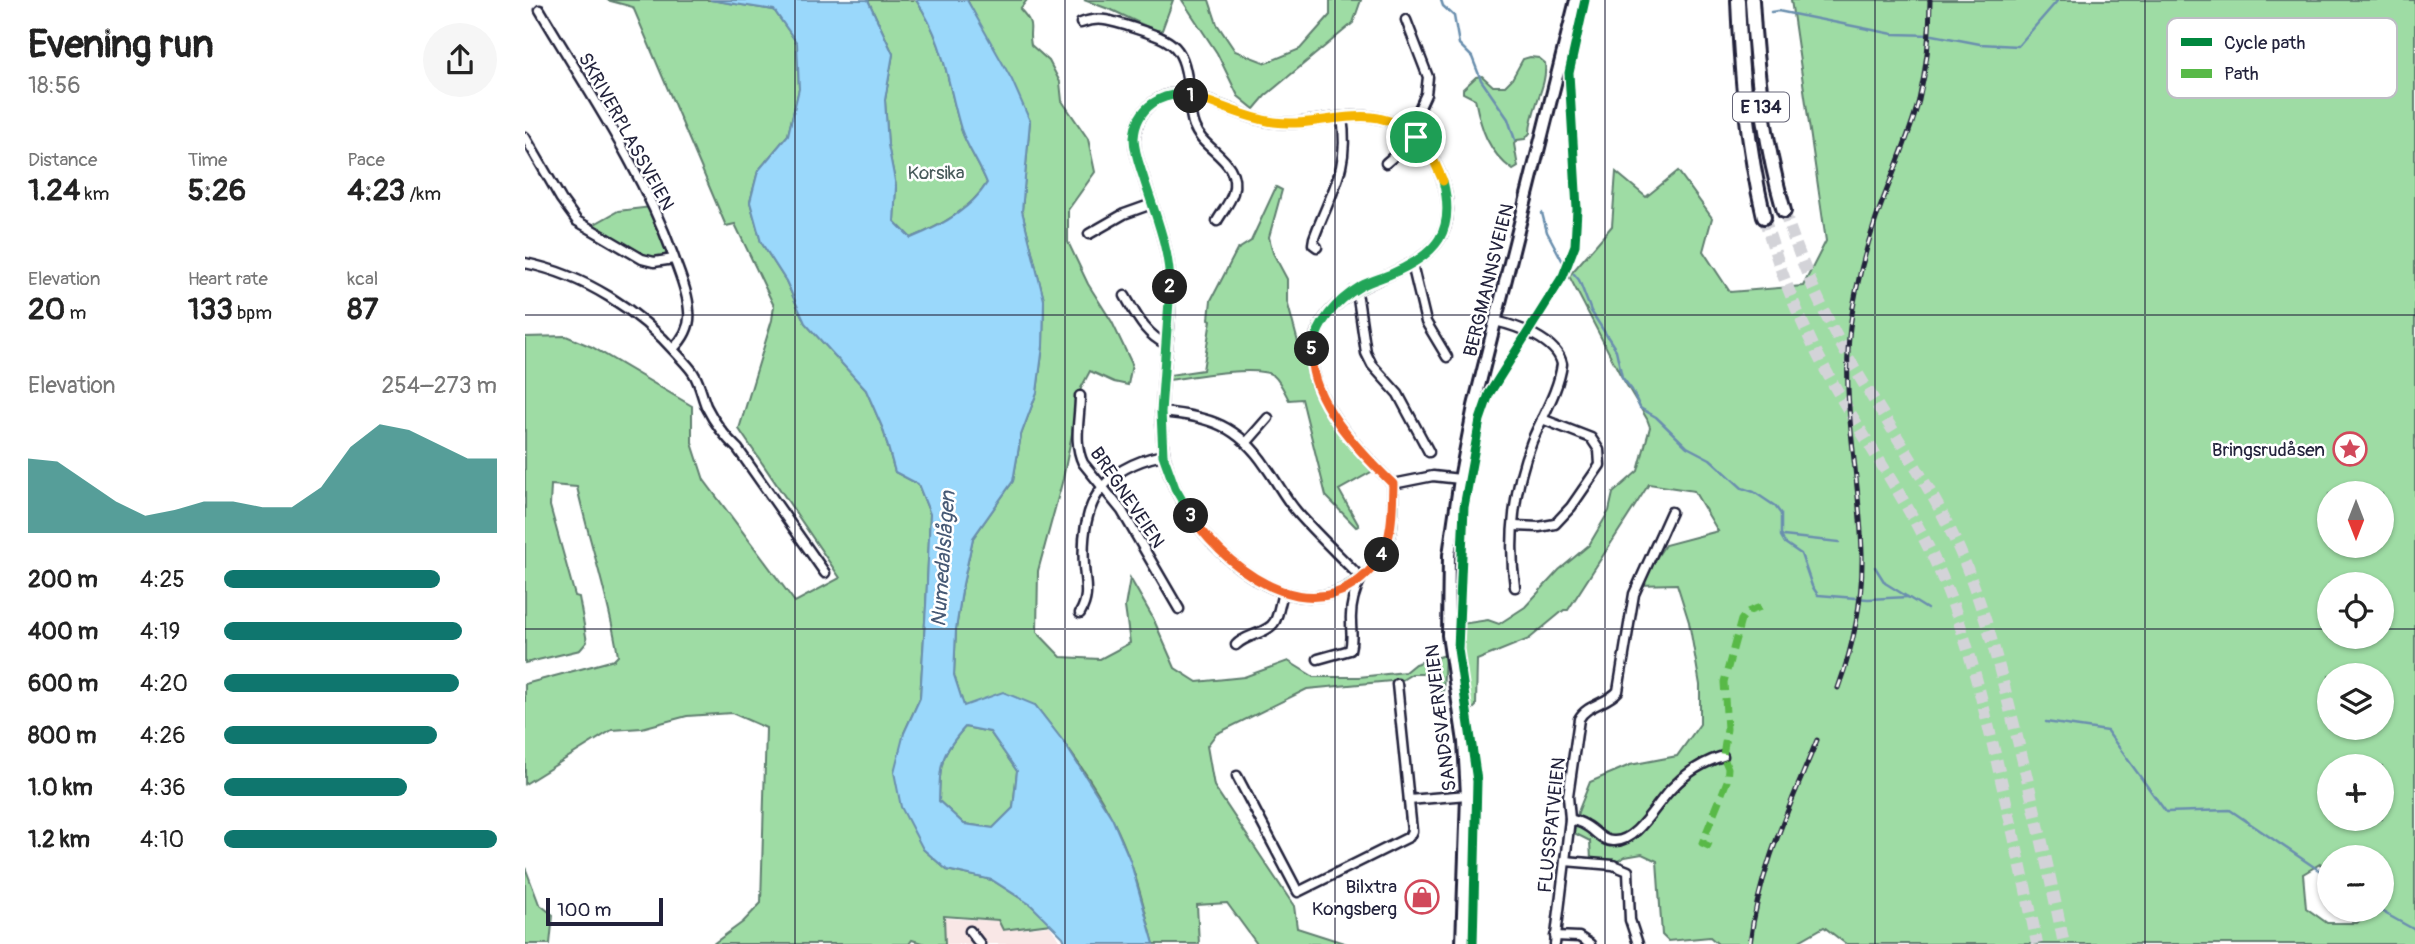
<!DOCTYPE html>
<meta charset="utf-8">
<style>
body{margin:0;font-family:Pangolin,sans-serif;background:#f6f6f6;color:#222;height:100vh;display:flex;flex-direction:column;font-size:26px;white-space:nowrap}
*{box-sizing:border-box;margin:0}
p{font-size:23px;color:#767676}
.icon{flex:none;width:38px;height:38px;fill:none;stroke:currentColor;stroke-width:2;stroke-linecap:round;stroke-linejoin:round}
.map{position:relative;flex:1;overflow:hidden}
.side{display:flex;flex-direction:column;background:#fff;width:525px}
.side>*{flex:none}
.needle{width:46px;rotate:180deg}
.fabs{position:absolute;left:1792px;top:481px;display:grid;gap:14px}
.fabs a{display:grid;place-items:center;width:77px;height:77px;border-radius:50%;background:#fff;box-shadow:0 2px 5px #0004;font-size:35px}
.scale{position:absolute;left:21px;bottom:18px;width:117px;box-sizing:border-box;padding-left:7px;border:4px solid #22223b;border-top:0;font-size:19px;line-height:24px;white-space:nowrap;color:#22223b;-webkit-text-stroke:5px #fff;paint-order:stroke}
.pin{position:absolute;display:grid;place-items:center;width:60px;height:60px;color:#fff;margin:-30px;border:4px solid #fff;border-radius:50%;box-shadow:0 2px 7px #0007}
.km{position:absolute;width:35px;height:35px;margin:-18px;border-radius:50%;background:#222;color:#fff;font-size:19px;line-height:35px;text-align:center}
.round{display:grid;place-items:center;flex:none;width:74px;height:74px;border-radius:37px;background:#f6f6f6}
.summary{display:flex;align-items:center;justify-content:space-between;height:119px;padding:0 28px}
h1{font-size:38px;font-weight:700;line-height:52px}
.figures{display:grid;grid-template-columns:repeat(3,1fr);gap:10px;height:119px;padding:7px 28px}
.figures div{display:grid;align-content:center}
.figures b{font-size:30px;font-weight:700}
.figures small{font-size:19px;font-weight:400}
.figures p{font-size:19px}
.chart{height:196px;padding:14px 28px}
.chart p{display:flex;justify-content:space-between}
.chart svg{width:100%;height:126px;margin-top:7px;fill:#0f766e;opacity:.7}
ul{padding:0 28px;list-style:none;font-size:23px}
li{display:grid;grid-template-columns:112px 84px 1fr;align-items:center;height:52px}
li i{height:18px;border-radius:9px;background:#0f766e}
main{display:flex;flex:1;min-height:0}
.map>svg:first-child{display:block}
.built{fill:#f9e7e6}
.green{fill:#9edca4;stroke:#607f70;stroke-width:2;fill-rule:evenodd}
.water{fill:#9ad8fb;stroke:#6a8fae;stroke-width:2;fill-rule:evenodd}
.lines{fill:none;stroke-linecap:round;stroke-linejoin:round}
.stream{stroke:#6a8fae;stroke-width:2.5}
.trunk-tunnel{stroke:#d3d3d8;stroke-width:12;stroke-dasharray:12 6;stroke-linecap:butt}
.minor-casing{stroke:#22223b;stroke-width:13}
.secondary-casing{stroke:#22223b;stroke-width:16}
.trunk-casing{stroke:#22223b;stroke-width:18}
.minor{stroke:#fff;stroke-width:8}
.secondary{stroke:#fff;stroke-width:10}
.trunk{stroke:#fff;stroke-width:12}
.rail-casing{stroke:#22223b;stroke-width:5}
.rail{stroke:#fff;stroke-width:2.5;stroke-dasharray:8;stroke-linecap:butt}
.quiet{stroke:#58b947;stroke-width:7;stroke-dasharray:14 7;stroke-linecap:butt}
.cycleway-casing{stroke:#fff;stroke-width:13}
.cycleway{stroke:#00873e;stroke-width:9}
.split-1-casing{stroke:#fff;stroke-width:14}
.split-2-casing{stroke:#fff;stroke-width:14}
.split-3-casing{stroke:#fff;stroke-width:14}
.split-4-casing{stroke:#fff;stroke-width:14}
.split-5-casing{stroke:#fff;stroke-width:14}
.split-6-casing{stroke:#fff;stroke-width:14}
.split-7-casing{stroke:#fff;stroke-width:14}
.split-1{stroke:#f5b400;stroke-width:9}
.split-2{stroke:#22a559;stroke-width:9}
.split-3{stroke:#22a559;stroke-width:9}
.split-4{stroke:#f0652b;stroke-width:9}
.split-5{stroke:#f0652b;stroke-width:9}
.split-6{stroke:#22a559;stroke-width:9}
.split-7{stroke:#f5b400;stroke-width:9}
.grid{fill:none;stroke:#22223b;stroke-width:2;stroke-opacity:0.55}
.labels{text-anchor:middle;stroke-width:5;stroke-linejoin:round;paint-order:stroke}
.shield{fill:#fff;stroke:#646476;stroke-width:2}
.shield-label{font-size:18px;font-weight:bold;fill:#22223b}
.street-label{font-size:19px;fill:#22223b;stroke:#fff}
.park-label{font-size:19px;fill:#475a5a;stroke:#fff}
.poi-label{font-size:19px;fill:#22223b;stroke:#fff;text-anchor:end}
.water-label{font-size:21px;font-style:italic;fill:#465975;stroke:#fff}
.key{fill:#fff;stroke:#bdbdc4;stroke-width:2}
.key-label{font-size:19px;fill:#22223b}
</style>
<main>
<section class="side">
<div class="summary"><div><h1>Evening run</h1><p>18:56</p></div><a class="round"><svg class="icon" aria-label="share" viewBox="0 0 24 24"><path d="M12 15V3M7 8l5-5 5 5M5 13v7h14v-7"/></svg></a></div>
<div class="figures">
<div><p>Distance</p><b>1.24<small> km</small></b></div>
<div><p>Time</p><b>5:26</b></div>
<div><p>Pace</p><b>4:23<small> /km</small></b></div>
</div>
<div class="figures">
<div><p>Elevation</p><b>20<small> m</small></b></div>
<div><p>Heart rate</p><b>133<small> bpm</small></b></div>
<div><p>kcal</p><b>87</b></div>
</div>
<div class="chart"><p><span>Elevation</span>254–273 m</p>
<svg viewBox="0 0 160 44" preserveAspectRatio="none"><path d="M0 44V18L10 19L20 26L30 33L40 38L50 36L60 33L70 33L80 35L90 35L100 28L110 14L120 6L130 8L140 13L150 18L160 18V44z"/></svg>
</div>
<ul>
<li><b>200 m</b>4:25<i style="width:79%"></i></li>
<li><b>400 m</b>4:19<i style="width:87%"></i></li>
<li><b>600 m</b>4:20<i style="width:86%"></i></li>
<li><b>800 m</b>4:26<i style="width:78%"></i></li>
<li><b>1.0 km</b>4:36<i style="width:67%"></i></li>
<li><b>1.2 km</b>4:10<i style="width:100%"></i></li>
</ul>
</section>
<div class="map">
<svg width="1890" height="944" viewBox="0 0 1890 944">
<rect width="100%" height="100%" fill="#fff"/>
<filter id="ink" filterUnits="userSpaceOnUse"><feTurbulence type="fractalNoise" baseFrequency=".0143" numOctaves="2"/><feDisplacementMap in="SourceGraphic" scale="14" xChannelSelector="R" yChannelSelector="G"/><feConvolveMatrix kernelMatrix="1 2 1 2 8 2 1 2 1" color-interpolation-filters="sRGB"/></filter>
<g filter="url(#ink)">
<path class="built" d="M419,918L472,921L478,931L525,926L535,940L536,944H421Z"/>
<g class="green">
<path d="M82,0H185L249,10L272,43L274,89L263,135L233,171L225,202L236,242L261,281L280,323L341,390L358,429L370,472L393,484L405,514L401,606L395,698L379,733L398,849L422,870L467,880L506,905L526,924L478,930L473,920L419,916L420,944H400L387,940L384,944H188L218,922L236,903L241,728L207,713L162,716L117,728L87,730L0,784V684L89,660L93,656C84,599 65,544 52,487L26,485L25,506L50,596L54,597L62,642L55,650L0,663V337L41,336L67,347L167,406V443L179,480L270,602L315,578L214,429L247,320L249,306L210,224L201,226L108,7Z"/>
<path d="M343,0H391C420,42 422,82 436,129C442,147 455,165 462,183C445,210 415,226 386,238L369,221L371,186L363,146L360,100L368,54Z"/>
<path d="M442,0H502L495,9C512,27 502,26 506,45L524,61L535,82L537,101L563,139L570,172L543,210V242L563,284L587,322L607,364L603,385L589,382L565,371L556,388L538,479L513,571L512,632L536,657L575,659L605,643L600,607L605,578L628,618L650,668L672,682L719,677L763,661L789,677H834L880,672L890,664L920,655L918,694L903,674H887L877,680L782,689L691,734L682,746L689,786L769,906L772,928L822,944H732L702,903L672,905L674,944H629C621,916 615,888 605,861C586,804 547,752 510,705L439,707L429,675L431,629L438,584L448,538L488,481L496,435L512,392L518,346L519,300L497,211L505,121Z"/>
<path d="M559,0H648L637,30L631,31L589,11Z"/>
<path d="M657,0H684L692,24L710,51L741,63L775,49L805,15V0H836L828,23L740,96L729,109L713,96L692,53Z"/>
<path d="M1266,0H1890V944H1321L1299,927L1269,944H1193L1185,937L1143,941L1137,935L1132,861L1117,854L1100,857L1091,862L1066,860L1065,841L1049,833L1053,812L1065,782L1105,765L1152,756L1175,724V685L1164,622L1152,584L1113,585L1140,545L1193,531L1169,491L1124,484L1043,610H1039L1004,639L952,660L951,706L944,713L936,646V624L963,620L974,624L1000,607L1034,570L1064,545L1084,511L1088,493L1113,471L1125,427L1122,419L1095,374L1044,276L1087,226L1091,172L1121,197L1153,171L1187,218L1178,251L1205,292L1278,286L1301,241ZM1804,494H1857V546H1804ZM1804,584H1857V637H1804ZM1804,676H1857V728H1804ZM1804,766H1857V819H1804ZM1804,858H1857V910H1846L1832,923H1802L1781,908L1778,874L1795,864L1804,869Z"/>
<path d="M1005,57L1014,58L1020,63C1023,86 1005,109 1005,133L1000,139L992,140L989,144L993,167L988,170C963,152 956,129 950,99L938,93V89L951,77L957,76L968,86H980L987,79L998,59Z"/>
<path d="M751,187L757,190L744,237L748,253L762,279V301L774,346L783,356L789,390L796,405L847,469L846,472L814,490L834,526L831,527L801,496L777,399L764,400C760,393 755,381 749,376C734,364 664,377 644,380V375L678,370L686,320L684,319L686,300L712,250L726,241Z"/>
<path d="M126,207L142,247V253C138,256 138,258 133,258C117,259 83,234 68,225L93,211Z"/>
<path d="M440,727L465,732L492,771L488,808L468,828L439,824L414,801C415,764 415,755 440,727Z"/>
<path d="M0,867L14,904L28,915L25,944H0Z"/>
</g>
<path class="water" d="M185,0H343L368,54L360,100L363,145L371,186L369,221L386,238C414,227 446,209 462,183C455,165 442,147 436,129C422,82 420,42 391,0H442L487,80L505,121L497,211L519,300L518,346L512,392L496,435L488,481L448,538L438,584L431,629L429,675L439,706L478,692L510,705L538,741L587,818L605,860L629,944H541L538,937L506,905L467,880L422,870L398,849L376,807L369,772L379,733L395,698L401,606L405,514L393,484L370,472L358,429L341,390L280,323L261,281L236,242L225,202L233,171L263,135L274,89L272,43L249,10ZM440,727L465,732L492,771L488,808L468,828L439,824L414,801C415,764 415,755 440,727Z"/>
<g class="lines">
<g class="stream">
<path d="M916,0L918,6L929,16L934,44L947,57L956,80L983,119L990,140"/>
<path d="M1246,12L1253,11L1368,34L1408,35L1455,44L1493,46L1533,0"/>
<path d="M1017,213L1022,232L1038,262"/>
<path d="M1049,274L1054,280L1066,311L1091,350L1097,377L1107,390L1115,408L1131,417L1162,447L1185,459L1217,488L1229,492L1250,506L1256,514V536L1260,543L1276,554L1287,586L1293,595L1343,599L1383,597"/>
<path d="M1258,536L1314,542"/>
<path d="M1350,567L1360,583L1402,609"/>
<path d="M1521,722L1582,731L1641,812L1705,810L1804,877"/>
<path d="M1854,910L1890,930"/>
</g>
<g class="trunk-tunnel">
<path d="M1259,211C1276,262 1296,310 1323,357C1358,418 1400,475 1430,540C1459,603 1475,670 1492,737C1509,806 1525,875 1539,944"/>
<path d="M1239,217C1254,269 1274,320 1300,369C1335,434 1379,494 1410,561C1439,624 1455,691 1471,758C1485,820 1500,882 1512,944"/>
</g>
<defs>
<g id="minor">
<path d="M15,10C62,90 116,167 148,255C154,273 163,292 164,311C166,327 158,339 148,349"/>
<path d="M881,20L903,77L901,94L884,131"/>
<path d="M556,23C574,16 586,21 603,26C649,41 659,42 664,94C665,105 665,116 669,126C678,151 717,160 708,193C705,203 697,212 692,221"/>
<path d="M645,94C684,92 718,122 757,123C781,124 803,117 826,116C868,113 902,138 916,176C958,291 796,257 787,352C782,398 838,454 868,484C867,503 870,524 863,542C856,561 842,575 825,585C759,627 677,546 650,489C618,418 653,342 644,269C640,235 626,204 617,172C613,160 608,148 610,136C612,115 626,99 645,94Z"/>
<path d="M0,137L36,199L52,221L117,259L129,262L149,259"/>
<path d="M861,163L891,137"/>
<path d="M564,234L599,214L627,204"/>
<path d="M792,247L788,244L789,238C806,191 825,170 817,117"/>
<path d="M0,263C59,275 114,310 153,355C159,362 166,368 170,376C175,385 177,396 181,406C189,422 200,437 213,449L300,573"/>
<path d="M887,264L901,322L922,357"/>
<path d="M829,291L833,298L841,353L847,365L873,394L904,452"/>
<path d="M600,296C612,316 620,334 641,344"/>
<path d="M970,321C992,326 1032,340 1037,364C1034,390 1017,417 1007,441C989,486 983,539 990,587"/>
<path d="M555,396C555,419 548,442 558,463L597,511L654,609"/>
<path d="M636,412C684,416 714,426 741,467C752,482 760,498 772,512C792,535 815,556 836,578C829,592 825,606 826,622C826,632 828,639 825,650L793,659"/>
<path d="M722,442L743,418"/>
<path d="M868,484L908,476L935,479"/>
<path d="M989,526L1014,527L1030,524L1046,507L1075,465L1074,450L1066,438L1017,419"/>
<path d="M555,613C565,596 560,584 559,566C555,504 576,468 638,455"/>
<path d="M711,645C721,634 743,634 750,621C754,613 755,602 758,593"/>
<path d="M712,776L773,892L884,837L887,831L872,684"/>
<path d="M884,800L942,795"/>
<path d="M1045,819C1050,821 1056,822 1060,825C1070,830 1076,841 1088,841C1112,843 1132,802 1147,788C1161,773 1178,762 1198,756"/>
<path d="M1040,861L1088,865L1103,871L1105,920L1113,944"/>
<path d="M445,931L455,944"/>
<path d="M1030,936L1054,937L1065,944"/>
<path d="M1030,944L1045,819L1043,796L1054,719C1062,704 1082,704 1093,691L1109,594L1146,512"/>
</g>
<path id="secondary" d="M937,944L942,795L939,742L923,635L924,555L935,479L949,406L1051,0"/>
<g id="trunk">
<path d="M1213,0C1216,74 1222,145 1239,217"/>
<path d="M1227,0C1231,72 1239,142 1259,211"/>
</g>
</defs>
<use href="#minor" class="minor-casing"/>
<use href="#secondary" class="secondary-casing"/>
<use href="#trunk" class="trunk-casing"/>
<use href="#minor" class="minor"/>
<use href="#secondary" class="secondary"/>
<use href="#trunk" class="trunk"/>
<defs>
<g id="rail">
<path d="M1313,688C1329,644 1338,600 1337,553C1335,477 1316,403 1325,327C1330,290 1339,254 1351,219C1365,179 1383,141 1394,100C1402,67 1405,34 1405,0"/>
<path d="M1225,944C1233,872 1265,806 1292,740"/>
</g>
</defs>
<use href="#rail" class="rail-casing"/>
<use href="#rail" class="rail"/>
<path class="quiet" d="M1186,847L1177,843L1202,781L1203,768L1198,756L1202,729L1199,682L1216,620L1222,612L1241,605"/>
<defs>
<g id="cycleway">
<path d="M645,94C684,92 718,122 757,123C781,124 803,117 826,116C868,113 902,138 916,176C958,291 796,257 787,352C782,398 838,454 868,484C867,503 870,524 863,542C856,561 842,575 825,585C759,627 677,546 650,489C618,418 653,342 644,269C640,235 626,204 617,172C613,160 608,148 610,136C612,115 626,99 645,94Z"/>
<path d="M948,944L952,781L933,649L939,507L955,420L964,394L1038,276L1050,245L1052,209L1044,73L1060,0"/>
</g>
</defs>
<use href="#cycleway" class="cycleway-casing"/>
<use href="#cycleway" class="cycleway"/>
</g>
</g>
<g class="lines" filter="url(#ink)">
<defs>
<path id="split-1" d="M666,96C694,104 720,118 749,122C801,129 845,97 891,137"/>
<path id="split-2" d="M645,287C645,248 629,212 618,176C614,164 609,151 609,138C611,107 638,90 666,96"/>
<path id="split-3" d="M645,287L636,412L638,455L650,488L666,516"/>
<path id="split-4" d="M666,516C709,578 800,640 857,555"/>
<path id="split-5" d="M787,349C781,398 836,453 868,484C867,509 868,533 857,555"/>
<path id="split-6" d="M787,349C794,320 811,301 836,286C845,281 857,278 866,274C912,254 931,232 918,181"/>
<path id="split-7" d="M891,137L905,152L918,181"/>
</defs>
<use href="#split-1" class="split-1-casing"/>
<use href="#split-2" class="split-2-casing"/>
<use href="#split-3" class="split-3-casing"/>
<use href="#split-4" class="split-4-casing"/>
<use href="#split-5" class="split-5-casing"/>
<use href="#split-6" class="split-6-casing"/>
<use href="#split-7" class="split-7-casing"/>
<use href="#split-1" class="split-1"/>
<use href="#split-2" class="split-2"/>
<use href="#split-3" class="split-3"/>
<use href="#split-4" class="split-4"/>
<use href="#split-5" class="split-5"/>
<use href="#split-6" class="split-6"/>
<use href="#split-7" class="split-7"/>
</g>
<path class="grid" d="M270,0V944M540,0V944M810,0V944M1080,0V944M1350,0V944M1620,0V944M0,315H1890M0,629H1804M1857,629H1890"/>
<defs>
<symbol id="sight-ring" viewBox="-11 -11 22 22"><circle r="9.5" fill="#fff" stroke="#d1495b" stroke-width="1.5"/><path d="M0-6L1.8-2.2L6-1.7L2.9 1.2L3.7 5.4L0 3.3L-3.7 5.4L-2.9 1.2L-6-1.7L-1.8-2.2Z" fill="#d1495b"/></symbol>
<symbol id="shop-ring" viewBox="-11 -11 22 22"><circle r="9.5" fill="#fff" stroke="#d1495b" stroke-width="1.5"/><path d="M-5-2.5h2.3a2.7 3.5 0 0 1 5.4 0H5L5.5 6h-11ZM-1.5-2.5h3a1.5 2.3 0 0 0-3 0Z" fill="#d1495b"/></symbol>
</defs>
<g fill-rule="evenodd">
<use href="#sight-ring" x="1806" y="430" width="38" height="38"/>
<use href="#shop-ring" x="878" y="878" width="38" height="38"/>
</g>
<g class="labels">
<rect class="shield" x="1208" y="92.5" width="56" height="29" rx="5"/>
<g class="shield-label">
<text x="1236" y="113">E 134</text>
</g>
<g class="street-label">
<text transform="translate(102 131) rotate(61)" y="7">SKRIVERPLASSVEIEN</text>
<text transform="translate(963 280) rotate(-76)" y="7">BERGMANNSVEIEN</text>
<text transform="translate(603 497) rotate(56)" y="7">BREGNEVEIEN</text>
<text transform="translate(915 718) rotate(-97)" y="7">SANDSVÆRVEIEN</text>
<text transform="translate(1026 825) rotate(-84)" y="7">FLUSSPATVEIEN</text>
</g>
<g class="park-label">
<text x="411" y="179">Korsika</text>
</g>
<g class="poi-label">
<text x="1800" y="456">Bringsrudåsen</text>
<text x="872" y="893">Bilxtra<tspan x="872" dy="22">Kongsberg</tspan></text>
</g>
<g class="water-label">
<text transform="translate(418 559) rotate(-86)" y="7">Numedalslågen</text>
</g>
</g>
<rect x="1642" y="18" width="230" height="80" rx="10" class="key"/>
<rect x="1656" y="38" width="31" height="8" fill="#00873e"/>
<rect x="1656" y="69" width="31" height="9" fill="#58b947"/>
<g class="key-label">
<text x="1699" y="49">Cycle path</text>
<text x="1699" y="80">Path</text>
</g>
</svg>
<div class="fabs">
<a><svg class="needle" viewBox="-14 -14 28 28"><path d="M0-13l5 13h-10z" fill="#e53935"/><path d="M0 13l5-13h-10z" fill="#767676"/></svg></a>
<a><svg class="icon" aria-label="locate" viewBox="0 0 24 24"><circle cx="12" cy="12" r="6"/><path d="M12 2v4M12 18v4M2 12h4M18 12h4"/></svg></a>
<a><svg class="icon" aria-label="layers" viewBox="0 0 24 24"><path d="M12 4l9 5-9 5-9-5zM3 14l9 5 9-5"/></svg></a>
<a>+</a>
<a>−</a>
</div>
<div class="scale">100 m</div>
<div class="pin" style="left:891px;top:137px;background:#1e9e55"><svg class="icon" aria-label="arrive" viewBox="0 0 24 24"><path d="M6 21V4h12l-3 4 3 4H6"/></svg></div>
<b class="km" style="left:666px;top:96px">1</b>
<b class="km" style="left:645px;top:287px">2</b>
<b class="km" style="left:666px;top:516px">3</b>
<b class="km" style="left:857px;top:555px">4</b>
<b class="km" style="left:787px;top:349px">5</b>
</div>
</main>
